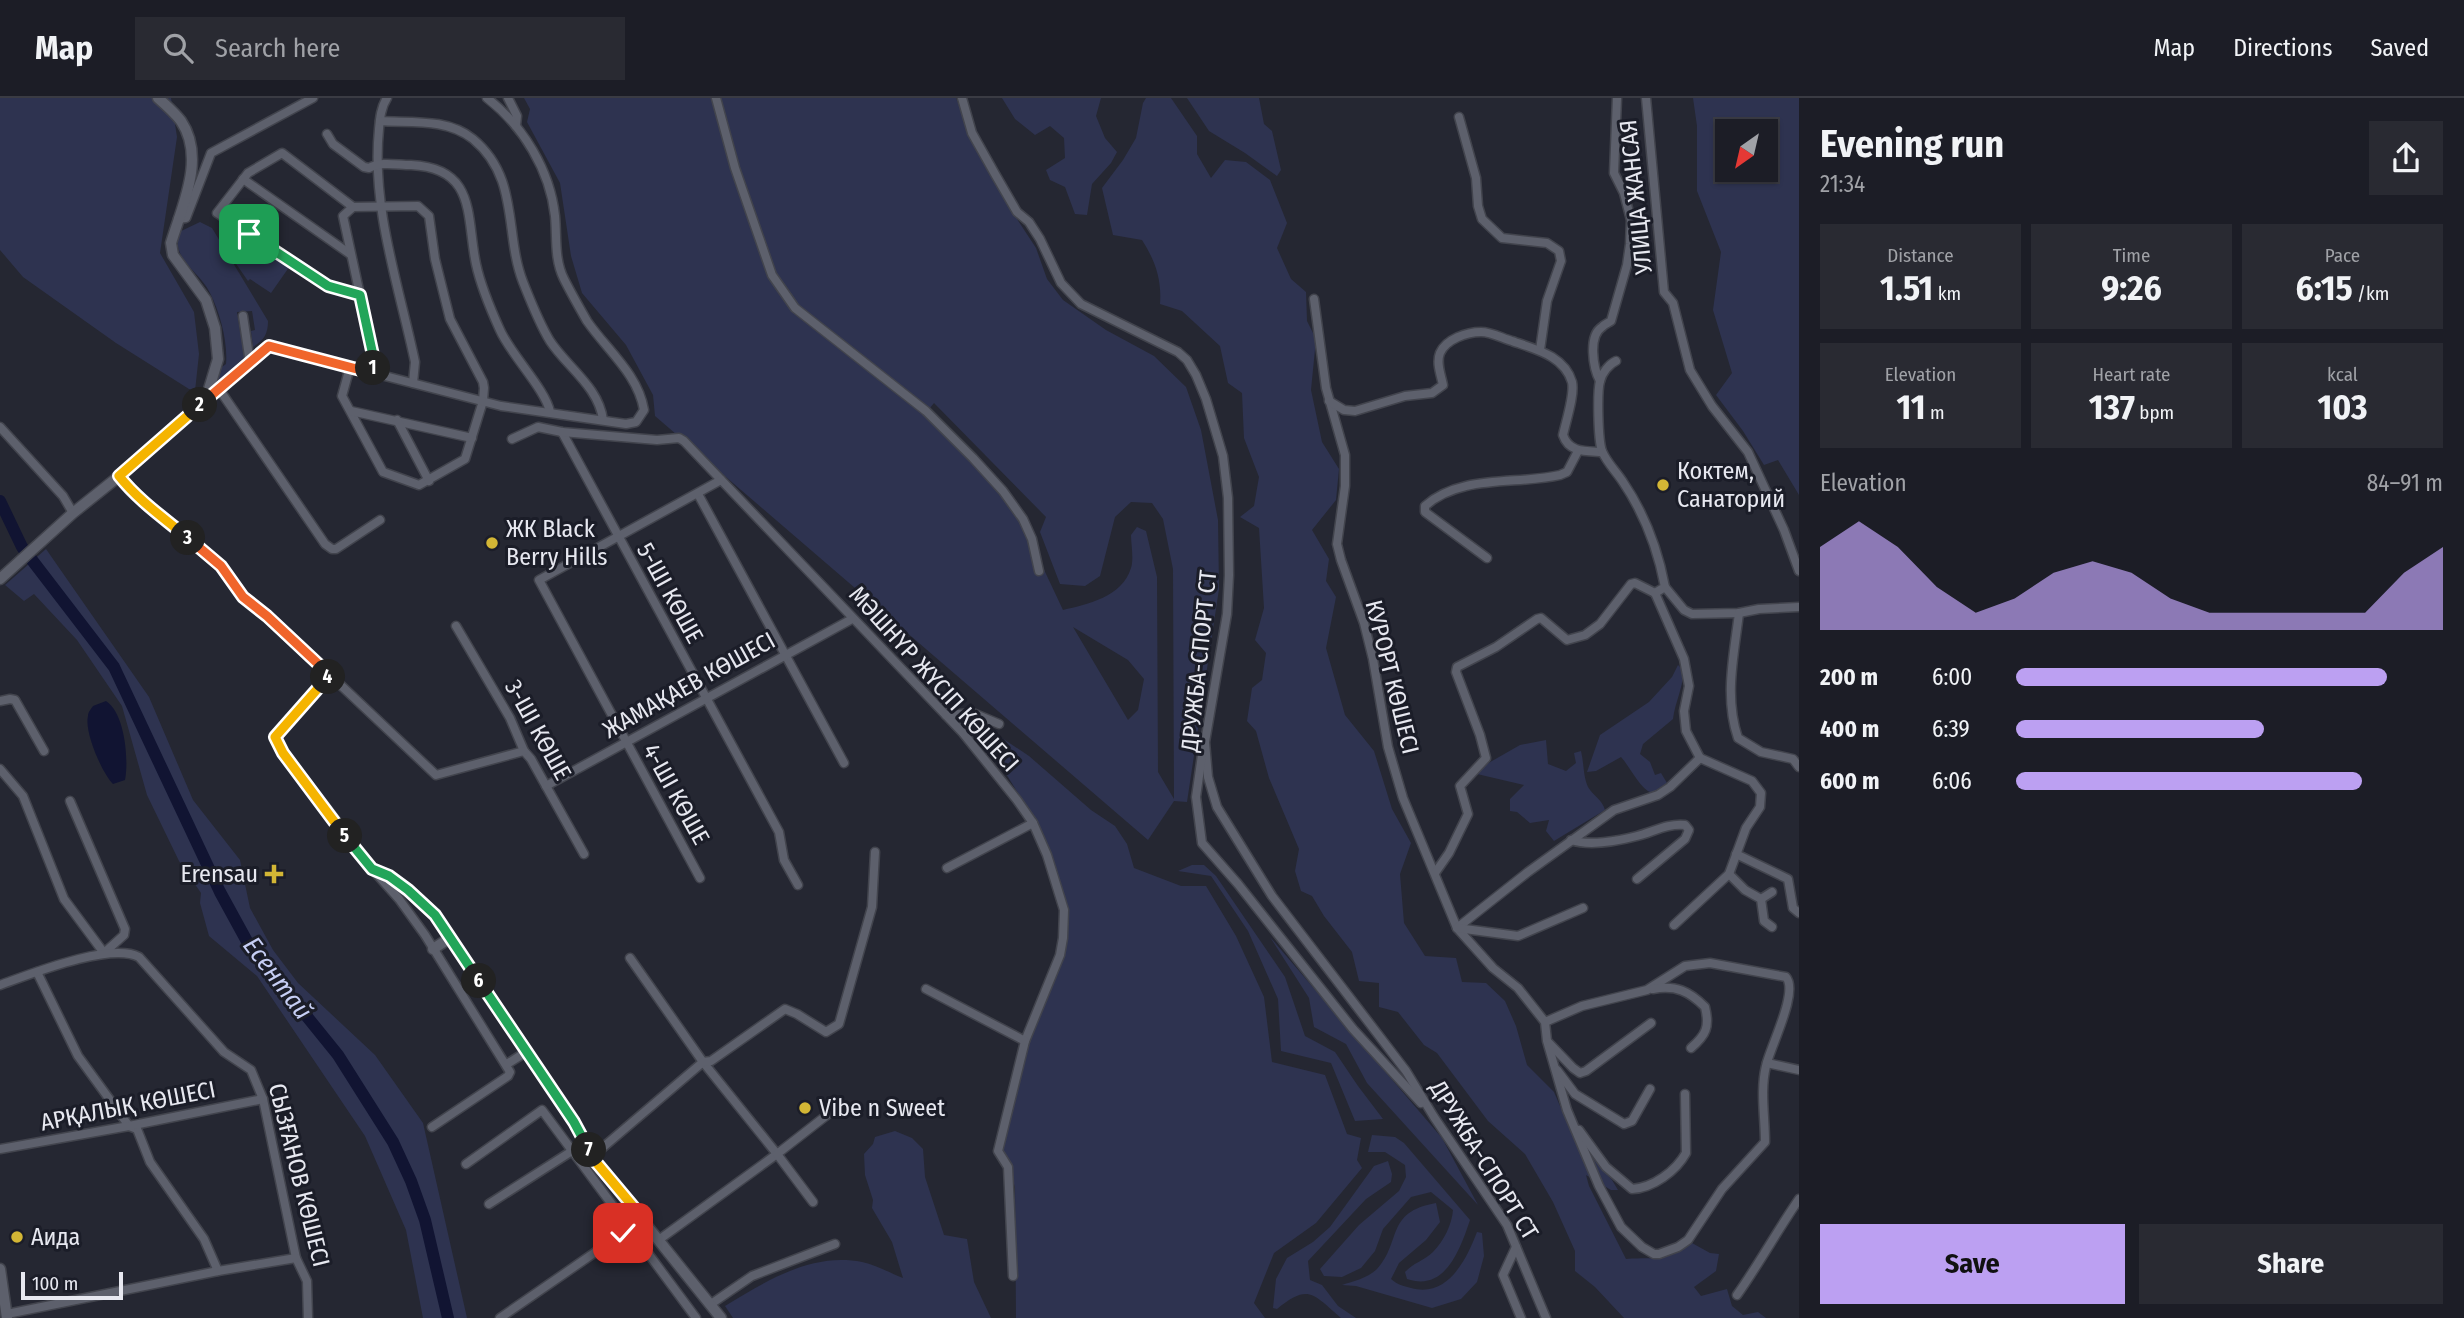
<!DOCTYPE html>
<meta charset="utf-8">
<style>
body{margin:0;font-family:"Fira Sans Condensed",sans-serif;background:#292a32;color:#f1f3f6;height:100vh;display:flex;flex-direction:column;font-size:26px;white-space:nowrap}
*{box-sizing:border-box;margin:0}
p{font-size:23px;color:#a0a2a7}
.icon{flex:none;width:38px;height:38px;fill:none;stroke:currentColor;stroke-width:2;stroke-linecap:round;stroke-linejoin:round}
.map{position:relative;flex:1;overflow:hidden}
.sheet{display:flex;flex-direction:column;background:#1c1d26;width:665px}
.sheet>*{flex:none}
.needle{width:46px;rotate:214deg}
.controls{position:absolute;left:1715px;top:21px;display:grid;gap:14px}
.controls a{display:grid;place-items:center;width:63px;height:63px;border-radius:0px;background:#1c1d26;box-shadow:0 2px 5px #0004,0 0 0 2px #3a3b43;font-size:35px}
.scale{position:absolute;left:21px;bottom:18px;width:102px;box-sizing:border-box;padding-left:7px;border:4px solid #e7e8f0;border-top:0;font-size:19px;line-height:24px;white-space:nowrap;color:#e7e8f0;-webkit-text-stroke:5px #1b1d28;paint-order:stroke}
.pin{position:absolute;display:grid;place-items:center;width:60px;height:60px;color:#fff;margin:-30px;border-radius:14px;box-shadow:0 4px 10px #0006}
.km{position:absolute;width:35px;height:35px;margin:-18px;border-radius:50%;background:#222;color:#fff;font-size:19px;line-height:35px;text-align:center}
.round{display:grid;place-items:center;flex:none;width:74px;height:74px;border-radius:0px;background:#292a32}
.head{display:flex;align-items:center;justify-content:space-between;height:119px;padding:0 21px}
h1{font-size:38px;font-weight:700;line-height:52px}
.stats{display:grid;grid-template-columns:repeat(3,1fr);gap:10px;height:119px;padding:7px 21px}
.stats div{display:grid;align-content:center;border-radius:0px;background:#292a32;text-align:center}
.stats b{font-size:35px;font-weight:700}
.stats small{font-size:19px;font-weight:400}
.stats p{font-size:19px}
.chart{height:196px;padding:14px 21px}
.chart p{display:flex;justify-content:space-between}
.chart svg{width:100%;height:126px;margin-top:7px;fill:#bca0f2;opacity:.7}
.cta{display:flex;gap:14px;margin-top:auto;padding:14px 21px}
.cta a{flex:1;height:80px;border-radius:0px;background:#bca0f2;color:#111;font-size:28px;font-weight:700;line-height:80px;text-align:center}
.cta a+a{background:#292a32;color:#f1f3f6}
ul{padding:0 21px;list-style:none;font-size:23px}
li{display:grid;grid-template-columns:112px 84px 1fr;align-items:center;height:52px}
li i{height:18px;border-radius:9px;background:#bca0f2}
header{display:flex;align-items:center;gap:42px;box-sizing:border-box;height:98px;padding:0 35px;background:#1c1d26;border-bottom:2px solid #3a3b43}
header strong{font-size:33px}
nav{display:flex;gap:38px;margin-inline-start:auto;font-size:24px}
.search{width:490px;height:63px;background:#292a32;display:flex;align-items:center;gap:18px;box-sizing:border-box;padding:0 24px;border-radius:0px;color:#a0a2a7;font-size:26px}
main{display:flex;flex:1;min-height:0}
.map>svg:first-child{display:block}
.green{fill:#2e3350;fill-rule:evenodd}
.water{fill:#111432}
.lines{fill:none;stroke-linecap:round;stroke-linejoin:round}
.river{stroke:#111432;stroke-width:12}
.minor-casing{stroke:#42444d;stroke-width:11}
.tertiary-casing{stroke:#42444d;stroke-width:13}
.minor{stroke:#5d606c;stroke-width:8}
.tertiary{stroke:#5d606c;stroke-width:10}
.split-1-casing{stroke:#fff;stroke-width:14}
.split-2-casing{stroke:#fff;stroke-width:14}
.split-3-casing{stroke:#fff;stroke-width:14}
.split-4-casing{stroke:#fff;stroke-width:14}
.split-5-casing{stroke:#fff;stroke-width:14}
.split-6-casing{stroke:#fff;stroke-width:14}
.split-7-casing{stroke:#fff;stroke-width:14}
.split-8-casing{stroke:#fff;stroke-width:14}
.split-1{stroke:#22a559;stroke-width:9}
.split-2{stroke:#f0652b;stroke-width:9}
.split-3{stroke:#f5b400;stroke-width:9}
.split-4{stroke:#f0652b;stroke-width:9}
.split-5{stroke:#f5b400;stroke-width:9}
.split-6{stroke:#22a559;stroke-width:9}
.split-7{stroke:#22a559;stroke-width:9}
.split-8{stroke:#f5b400;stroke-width:9}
.poi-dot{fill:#d3b635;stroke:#1b1d28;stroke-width:2.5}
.labels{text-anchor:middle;stroke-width:6;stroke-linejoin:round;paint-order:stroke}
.street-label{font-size:24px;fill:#e7e8f0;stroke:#1b1d28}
.poi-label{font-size:24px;fill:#e7e8f0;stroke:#1b1d28;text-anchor:start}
.water-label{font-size:26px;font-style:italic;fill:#c6cef4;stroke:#1b1d28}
</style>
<header>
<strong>Map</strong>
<div class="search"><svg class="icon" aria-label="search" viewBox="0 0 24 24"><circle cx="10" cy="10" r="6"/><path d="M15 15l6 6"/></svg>Search here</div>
<nav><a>Map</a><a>Directions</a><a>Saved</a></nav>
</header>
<main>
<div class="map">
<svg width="1799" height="1220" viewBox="0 0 1799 1220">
<rect width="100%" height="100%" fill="#252732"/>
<g class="green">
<path d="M0,0H171L177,39L160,155L194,214L199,256L195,293L189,291L116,245L23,179L0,152Z"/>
<path d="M524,0H956L977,51L1004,101L1036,150L1047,181L1063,202L1106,232L1154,258L1186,289L1201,332L1218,422L1219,491L1187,704L1174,703L1148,742L655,318L653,297L626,247L582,195L571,158L560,85L527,24L530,11ZM934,305L1046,419L1040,434L1060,486L1085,488L1100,478L1115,419L1131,404L1152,405L1163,421L1173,471L1174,701L1158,674L1157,479L1146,433L1137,429L1131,437C1131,446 1134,461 1131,470C1122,499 1088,506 1063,512L1014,408L925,316ZM1073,529L1128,562L1144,581L1138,612L1128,622Z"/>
<path d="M1002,0H1101L1096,18L1105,40L1117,54L1111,65L1092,86L1087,117L1075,116L1065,89L1050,82L1046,72L1065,60L1064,40L1050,28L1035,37L1015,21Z"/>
<path d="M1146,0H1171L1197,38V56L1211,80L1225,62L1246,64L1270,82L1287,125L1277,150L1291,181L1306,194L1307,223L1316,241L1311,292L1322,344L1339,371L1336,402L1312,432L1329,461L1326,483L1336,499L1326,550L1345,617L1374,653L1392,711L1411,745L1400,776L1404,825L1425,858L1456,860L1462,884L1486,885L1505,903L1516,928L1527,967L1554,994L1573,1038L1612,1082L1618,1092H1611L1586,1077L1589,1088L1626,1161C1659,1158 1662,1166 1692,1145L1710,1155L1719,1156L1716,1173L1694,1189L1701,1198L1727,1191L1732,1208L1743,1217L1758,1214L1766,1220H1624L1595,1189L1575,1173V1153L1553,1104L1525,1056L1488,1023L1437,955L1424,947L1398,914L1379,909V885L1359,883L1352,854L1324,818L1312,798L1301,793L1295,773L1299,751L1269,680L1256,633L1247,623L1252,590L1262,582L1266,555L1255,542L1264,510L1259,430L1240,419L1254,408L1259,379L1244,340L1242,295L1228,285L1220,248L1182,213L1160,206C1162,182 1155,162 1142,142L1113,137L1102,90L1123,62L1136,40L1143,5Z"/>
<path d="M1187,0H1259L1264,26L1272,33L1281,72L1277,78L1245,55L1209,33Z"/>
<path d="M1693,0H1799V397L1778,362L1764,367L1743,333L1716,297L1732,275L1713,212L1721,154L1697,93V28ZM1766,33V72H1727V33Z"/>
<path d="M200,124L212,130L268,223C268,236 264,242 253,249L251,233L255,232L252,213L237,214L240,234H244L246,257L220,284H215L219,271L226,266C228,244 220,215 210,195C199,172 171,162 179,134Z"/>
<path d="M249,136L292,165L271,195L250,181L248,183L232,160Z"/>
<path d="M46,451L149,599L193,702L240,762L250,810L273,852L298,885L375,957L423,1025L467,1220H423L406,1132L365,1038L257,878L209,838L200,805L201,795L179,763L147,697L122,608L77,542L34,496L24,503L5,487Z"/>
<path d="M1678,567L1683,572C1684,588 1675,604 1673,621L1643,646L1640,656L1650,664L1655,677L1661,675L1667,685L1652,695C1639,690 1631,670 1621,659L1596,673L1587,674L1600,637L1649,604L1672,579Z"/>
<path d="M974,625L996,636L1029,658L1091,712L1115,728L1127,746L1134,770L1181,788H1206L1236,838L1264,899L1272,964L1325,977L1347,1036L1361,1040L1357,1062L1362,1070L1316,1125L1274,1155L1254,1205L1265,1220H1016L1015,1089L1003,1052L1027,942L1061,866L1067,845V813L1040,731L994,656L976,632Z"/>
<path d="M1546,642L1548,666L1566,673L1576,665L1574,655L1581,653C1584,665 1583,678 1588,689C1593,698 1602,701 1605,712L1554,743L1546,733L1549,722L1530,725L1517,714L1510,713V701L1524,687L1477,676L1478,671L1520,647Z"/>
<path d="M1192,767H1204L1216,778L1285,879L1305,938L1335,954L1358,988L1383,1021L1355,1023L1331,965L1281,953L1278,901L1248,833L1211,778L1178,773Z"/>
<path d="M1270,839L1442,1040L1478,1107L1367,985L1346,946L1314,929L1309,900Z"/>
<path d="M895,1033L912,1040L923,1051L925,1079L944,1137L967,1141L974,1184L991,1220H733L725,1208C766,1183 812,1154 862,1164C876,1167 890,1175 903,1180L892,1144L872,1110L873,1102L865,1077L864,1056L873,1046L875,1039Z"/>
<path d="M1372,1037L1395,1039L1404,1045L1470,1122C1460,1152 1445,1194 1407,1181L1405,1174C1413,1165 1425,1162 1433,1154C1444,1143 1452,1126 1453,1112L1431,1094L1411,1099L1383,1131L1375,1153L1361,1170L1342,1179L1324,1178L1320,1171L1359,1127L1399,1093L1406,1079L1405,1067L1385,1054H1368Z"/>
<path d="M1388,1063L1392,1076L1391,1084L1366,1101L1308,1163L1310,1182L1322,1187L1338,1208L1356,1220H1341C1313,1196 1309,1185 1277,1211L1273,1210L1276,1181L1287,1160L1313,1144L1330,1129L1374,1068Z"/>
<path d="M1436,1105L1440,1124L1426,1142L1399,1165L1391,1181C1398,1187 1403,1188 1411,1190C1447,1200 1466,1163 1477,1134L1482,1135L1484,1158L1477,1184L1461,1201L1432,1210L1356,1188L1342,1187C1354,1183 1368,1180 1377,1171C1402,1144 1385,1114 1436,1105Z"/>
</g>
<path class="water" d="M106,603C125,615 129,662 125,682L113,686C102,675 84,634 88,618C88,614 91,611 93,608Z"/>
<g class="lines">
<path class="river" d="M0,403L22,449L114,569L220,794L249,847L338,957L393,1044L411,1083L425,1122L448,1220"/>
<defs>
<g id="minor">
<path d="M387,0C381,9 380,20 379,31C371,109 399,188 415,264L413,285"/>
<path d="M508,0L517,18L516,28"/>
<path d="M716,0L735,70L772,177L795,210L926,313L973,360L1003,393L1023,421L1032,441L1039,473"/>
<path d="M962,0L972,35L995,76L1017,114L1029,124L1040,141L1061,185L1081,206L1178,254L1187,262L1196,277L1206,301L1223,358L1228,400L1229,477L1227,516L1205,644L1208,679L1217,709L1272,798L1406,973L1434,1019L1507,1127L1546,1220"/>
<path d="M1646,0L1664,194L1673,205L1690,272L1712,308L1748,354L1784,432L1799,473"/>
<path d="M1459,19L1476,80L1478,108L1482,121L1502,140L1547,145L1559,153L1561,163L1547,203L1540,252"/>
<path d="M380,23C411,25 447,20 473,41C520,80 504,135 523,184C531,204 539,225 550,243C567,269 599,289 603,322"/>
<path d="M327,36L333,46L364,69L369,70C381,63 397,67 411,67C477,70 466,119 476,166C481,189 490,210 500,232C511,257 546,292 550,314"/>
<path d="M243,81L350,156"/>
<path d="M353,109L282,55L248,75L217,115L328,188L360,197"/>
<path d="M178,121L186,120L211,55L313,0"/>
<path d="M1314,201L1326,290L1345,357V388L1337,446L1341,462L1364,525L1373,561L1388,649L1403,700L1457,830L1493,870L1518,890L1545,924L1547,943L1567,1012L1599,1088L1621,1129L1642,1149L1654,1156H1659L1678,1149L1688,1142L1722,1091L1765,1044C1765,1018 1760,993 1766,968C1770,949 1799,894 1786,879L1710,865L1685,868L1647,892L1582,908L1545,924"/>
<path d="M243,218L250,265"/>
<path d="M350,269L342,298L383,374L419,387L465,361L483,303L484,290L483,284L450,221L435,161L429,118L418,108L353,109L343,118L374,262L372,275"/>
<path d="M1600,283C1593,270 1588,238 1602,229C1605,226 1608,225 1611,223L1627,167L1630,146L1631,122L1624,95L1614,75L1617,0"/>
<path d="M219,291L325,446L332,451H336L380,422"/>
<path d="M206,301L269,248L501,308L626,326L636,324L644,312C638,276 607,252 587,223C579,209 571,195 564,181C554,161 557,139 555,118C550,72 523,28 487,0"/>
<path d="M1329,303L1344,312L1355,313L1405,298L1432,295L1443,287C1441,277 1436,265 1440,255C1446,241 1467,234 1481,234C1491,234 1502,240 1512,243C1534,251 1564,257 1572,284C1575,296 1566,323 1563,337C1569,355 1586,353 1602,354"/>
<path d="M351,313L472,340"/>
<path d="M397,322L429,383"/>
<path d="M0,329L63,398L73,415"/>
<path d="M562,334L779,734L784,762L798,787"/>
<path d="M512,341L538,329L562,334L657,342L679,340L684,343L963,635L1017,702L1033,725L1047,757L1064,812L1063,840L1060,857L1025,943L998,1053L1008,1069L1013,1178"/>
<path d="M698,396L844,665"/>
<path d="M1487,460L1425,414V408C1461,376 1517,387 1560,377L1567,374L1578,353"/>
<path d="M1665,489L1684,512L1692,516L1739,515L1759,511L1799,509"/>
<path d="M1739,515C1734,557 1724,599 1738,640L1761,654L1793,661L1799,669"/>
<path d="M456,528L510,620L524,653L531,661L584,756"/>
<path d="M330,577L436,677L524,653"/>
<path d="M0,603L10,601L15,602L44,653"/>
<path d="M946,617L973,615L999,626"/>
<path d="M1203,650L1196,699L1202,745L1238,786L1353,931L1421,1005"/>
<path d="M0,671L23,698L64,801L104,855"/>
<path d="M546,688L852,521"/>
<path d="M70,703L125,831L124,837L104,855"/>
<path d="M1571,742C1589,748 1618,743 1637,738C1653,734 1668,725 1685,727L1689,732L1685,741L1637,781"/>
<path d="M1736,756L1788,781L1793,810L1799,815"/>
<path d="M947,770L1033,725"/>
<path d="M374,773L399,801L425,837L510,974L508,978L432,1029"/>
<path d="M1435,775L1449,755L1468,716L1460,688L1486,660L1480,637L1456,574L1457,569L1496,549L1537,521L1541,520L1567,542L1585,537L1600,526L1631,486L1635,485L1655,495"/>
<path d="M1729,776L1745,792L1761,801L1764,823L1772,829"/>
<path d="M700,780L539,482L721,382"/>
<path d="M1761,801L1772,794"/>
<path d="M1674,827L1729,776L1746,730L1760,709L1761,695L1752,683L1700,660"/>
<path d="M1457,830L1528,774L1614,712L1658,697L1670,689L1700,660L1686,633L1684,613L1689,588L1684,561L1655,495L1665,489C1658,452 1644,415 1623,384C1616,373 1607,365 1602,353C1598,342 1597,294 1600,283C1602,275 1609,266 1616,263"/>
<path d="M1457,830L1518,838L1583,810"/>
<path d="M630,860L703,964L777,1056L660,1141"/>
<path d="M37,874L78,958L129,1028L137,1031L150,1064L204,1141L218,1173"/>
<path d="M0,887C31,876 110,844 139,859L224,954L251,972L263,1001L296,1160L307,1183L308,1220"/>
<path d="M926,891L1025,943"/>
<path d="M1653,891C1676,887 1689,893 1705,909C1710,929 1706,937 1691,950"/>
<path d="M1549,945L1573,970L1580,975L1586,973L1651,925"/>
<path d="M1767,965L1799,972"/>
<path d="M507,966L526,954"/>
<path d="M1557,972L1575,996L1624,1026L1632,1023L1650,991"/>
<path d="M1579,1032L1606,1069L1632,1091C1653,1090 1676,1073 1686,1055L1685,996"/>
<path d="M0,1051L129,1028L263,1001"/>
<path d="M466,1066L542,1012L696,1220"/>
<path d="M813,1104L777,1056L836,1010"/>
<path d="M489,1106L572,1053C582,1049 591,1055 601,1051L703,964L711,963L785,911L797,916L826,934L839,926L872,809L875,754"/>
<path d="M1516,1149L1503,1177L1521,1220"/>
<path d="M1737,1197C1759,1166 1777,1133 1799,1101"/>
<path d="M711,1206L752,1178L835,1146"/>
<path d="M7,1216L218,1173L296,1160"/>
<path d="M500,1220L623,1135L642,1119"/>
</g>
<g id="tertiary">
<path d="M119,378L131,393L150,410L221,468L243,499L267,518L330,577L275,639L283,655L372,771C397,782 417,798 435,817L574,1024L595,1063L721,1220"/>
<path d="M0,481L73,415L128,371L206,301L218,261L215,230L206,202L173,157L171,145C182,108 206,60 181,23C175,15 166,7 158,0"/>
<path d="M433,851L450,840"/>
<path d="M0,1171L7,1220"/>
</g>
</defs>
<use href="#minor" class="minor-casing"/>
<use href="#tertiary" class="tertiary-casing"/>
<use href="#minor" class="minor"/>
<use href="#tertiary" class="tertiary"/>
</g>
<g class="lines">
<defs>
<path id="split-1" d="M249,136L328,188L360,197L374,262L373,270"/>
<path id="split-2" d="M200,307L269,248L372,275L373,270"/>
<path id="split-3" d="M188,440C164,420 139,403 119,378L200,307"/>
<path id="split-4" d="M188,440L221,468L243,499L267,518L330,577L328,579"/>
<path id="split-5" d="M328,579L275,639L283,655L345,738"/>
<path id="split-6" d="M345,738L372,771L389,778L408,792L435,817L479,883"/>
<path id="split-7" d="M479,883L574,1024L589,1052"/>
<path id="split-8" d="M589,1052L595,1063L642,1119L623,1135"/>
</defs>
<use href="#split-1" class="split-1-casing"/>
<use href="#split-2" class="split-2-casing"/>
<use href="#split-3" class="split-3-casing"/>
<use href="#split-4" class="split-4-casing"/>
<use href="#split-5" class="split-5-casing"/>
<use href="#split-6" class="split-6-casing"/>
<use href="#split-7" class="split-7-casing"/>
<use href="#split-8" class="split-8-casing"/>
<use href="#split-1" class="split-1"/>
<use href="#split-2" class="split-2"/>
<use href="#split-3" class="split-3"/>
<use href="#split-4" class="split-4"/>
<use href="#split-5" class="split-5"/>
<use href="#split-6" class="split-6"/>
<use href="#split-7" class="split-7"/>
<use href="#split-8" class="split-8"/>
</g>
<g class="poi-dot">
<circle cx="1663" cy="387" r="7"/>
<circle cx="492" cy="445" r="7"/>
<path d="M270.5 765.5h7v7h7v7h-7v7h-7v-7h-7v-7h7z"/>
<circle cx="805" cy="1010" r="7"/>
<circle cx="17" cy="1139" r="7"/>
</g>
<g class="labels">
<g class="street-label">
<text transform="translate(1636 99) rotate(-96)" y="8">УЛИЦА ЖАНСАЯ</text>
<text transform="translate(670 495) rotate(61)" y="8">5-ШІ КӨШЕ</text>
<text transform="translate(1199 563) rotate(-84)" y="8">ДРУЖБА-СПОРТ СТ</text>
<text transform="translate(1392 579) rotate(76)" y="8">КУРОРТ КӨШЕСІ</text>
<text transform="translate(934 581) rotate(48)" y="8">МӘШHҮР ЖҮСІП КӨШЕСІ</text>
<text transform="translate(689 587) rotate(-29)" y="8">ЖАМАҚАЕВ КӨШЕСІ</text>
<text transform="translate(538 632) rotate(61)" y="8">3-ШІ КӨШЕ</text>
<text transform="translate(676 696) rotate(61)" y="8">4-ШІ КӨШЕ</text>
<text transform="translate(128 1008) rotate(-11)" y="8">АРҚАЛЫҚ КӨШЕСІ</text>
<text transform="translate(1484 1062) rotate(58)" y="8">ДРУЖБА-СПОРТ СТ</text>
<text transform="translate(299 1077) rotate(76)" y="8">СЫЗҒАНОВ КӨШЕСІ</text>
</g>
<g class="poi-label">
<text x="1677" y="381">Коктем,<tspan x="1677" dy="28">Санаторий</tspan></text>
<text x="506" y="439">ЖК Black<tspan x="506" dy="28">Berry Hills</tspan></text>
<text x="258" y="784" text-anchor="end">Erensau</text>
<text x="819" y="1018">Vibe n Sweet</text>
<text x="31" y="1147">Аида</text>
</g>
<g class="water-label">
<text transform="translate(278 880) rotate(53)" y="9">Есентай</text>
</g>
</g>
</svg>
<div class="controls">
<a><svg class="needle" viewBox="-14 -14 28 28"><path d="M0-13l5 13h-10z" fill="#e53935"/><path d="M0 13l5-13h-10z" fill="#a0a2a7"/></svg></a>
</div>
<div class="scale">100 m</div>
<div class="pin" style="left:249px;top:136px;background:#1e9e55"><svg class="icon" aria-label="arrive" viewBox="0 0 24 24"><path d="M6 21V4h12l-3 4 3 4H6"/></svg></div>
<div class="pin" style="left:623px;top:1135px;background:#d93025"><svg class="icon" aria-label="check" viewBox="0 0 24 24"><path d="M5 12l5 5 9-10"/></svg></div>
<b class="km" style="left:373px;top:270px">1</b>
<b class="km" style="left:200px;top:307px">2</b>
<b class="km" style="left:188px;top:440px">3</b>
<b class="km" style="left:328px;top:579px">4</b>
<b class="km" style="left:345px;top:738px">5</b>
<b class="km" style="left:479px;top:883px">6</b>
<b class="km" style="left:589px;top:1052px">7</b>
</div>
<section class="sheet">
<div class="head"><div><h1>Evening run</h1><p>21:34</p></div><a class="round"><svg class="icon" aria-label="share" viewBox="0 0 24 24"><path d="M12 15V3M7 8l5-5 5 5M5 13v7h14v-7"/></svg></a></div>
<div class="stats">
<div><p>Distance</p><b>1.51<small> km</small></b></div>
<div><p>Time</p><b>9:26</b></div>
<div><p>Pace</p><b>6:15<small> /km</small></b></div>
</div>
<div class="stats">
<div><p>Elevation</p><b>11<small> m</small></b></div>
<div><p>Heart rate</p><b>137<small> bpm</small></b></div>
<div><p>kcal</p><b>103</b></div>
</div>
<div class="chart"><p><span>Elevation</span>84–91 m</p>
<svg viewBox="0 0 160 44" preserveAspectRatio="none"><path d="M0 44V15L10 6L20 15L30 29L40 38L50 33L60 24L70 20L80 24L90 33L100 38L110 38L120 38L130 38L140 38L150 24L160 15V44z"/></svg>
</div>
<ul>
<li><b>200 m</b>6:00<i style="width:87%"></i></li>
<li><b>400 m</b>6:39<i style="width:58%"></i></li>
<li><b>600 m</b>6:06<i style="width:81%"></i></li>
</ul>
<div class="cta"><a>Save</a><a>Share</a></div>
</section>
</main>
